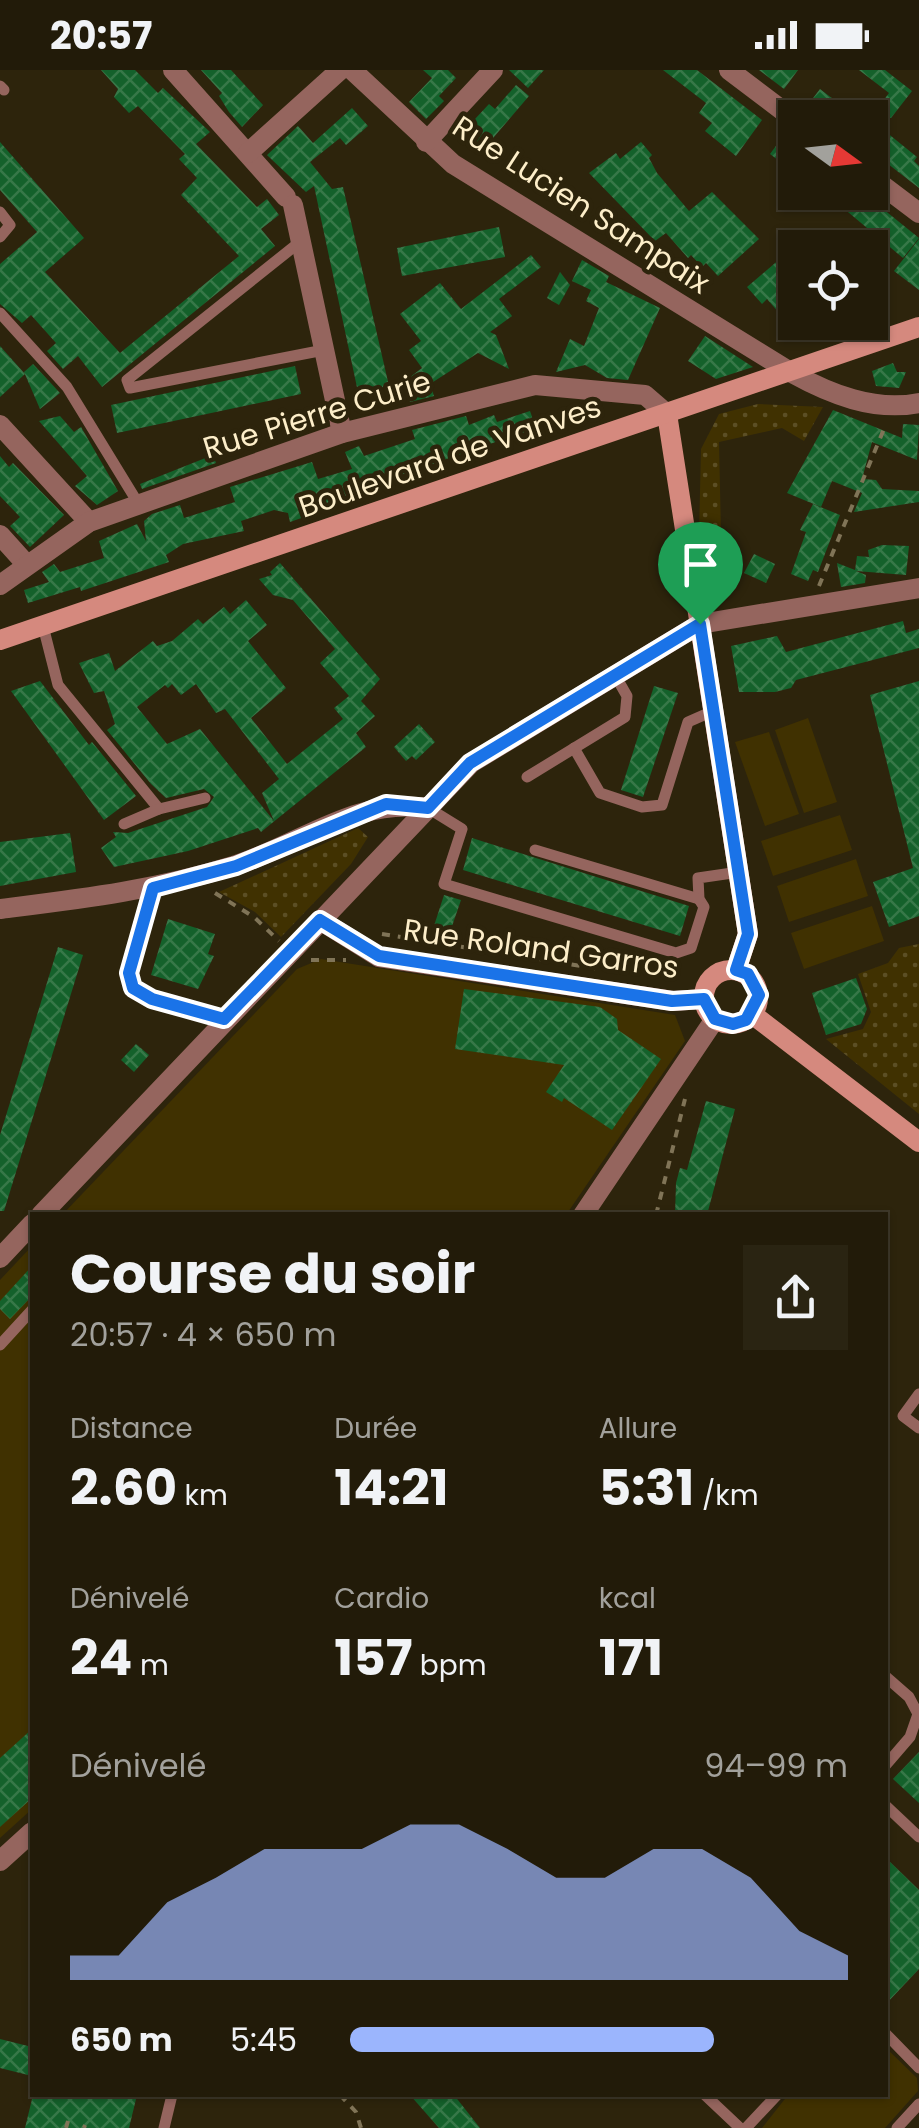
<!DOCTYPE html>
<html lang="fr">
<meta charset="utf-8">
<style>
body{margin:0;font-family:Poppins,sans-serif;background:#2a2412;color:#f1f3f6;height:100vh;display:flex;flex-direction:column;font-size:38px;white-space:nowrap}
*{box-sizing:border-box;margin:0}
p{font-size:32px;color:#a2a19c}
.icon{flex:none;width:55px;height:55px;fill:none;stroke:currentColor;stroke-width:2;stroke-linecap:round;stroke-linejoin:round}
.map{position:relative;flex:1;overflow:hidden}
.drawer{position:absolute;left:30px;top:1142px;width:858px;height:885px;display:flex;flex-direction:column;background:#221b09;border-radius:0px;box-shadow:0 2px 8px #0004,0 0 0 2px #3f392a}
.drawer>*{flex:none}
.needle{width:65px;rotate:105deg}
.fabs{position:absolute;left:778px;top:30px;display:grid;gap:20px}
.fabs a{display:grid;place-items:center;width:110px;height:110px;border-radius:0px;background:#221b09;box-shadow:0 2px 8px #0004,0 0 0 2px #3f392a;font-size:50px}
.pin{position:absolute;display:grid;place-items:center;width:85px;height:85px;color:#fff;margin:-102px -42px;border-radius:50% 50% 50% 0;rotate:-45deg;box-shadow:0 0 10px #0007}
.pin .icon{rotate:45deg}
.round{display:grid;place-items:center;flex:none;width:105px;height:105px;border-radius:0px;background:#2a2412}
.headline{display:flex;align-items:center;justify-content:space-between;height:170px;padding:0 40px}
h1{font-size:55px;font-weight:700;line-height:75px}
.figures{display:grid;grid-template-columns:repeat(3,1fr);gap:15px;height:170px;padding:10px 40px}
.figures div{display:grid;align-content:center}
.figures b{font-size:50px;font-weight:700}
.figures small{font-size:28px;font-weight:400}
.figures p{font-size:28px}
.chart{height:280px;padding:20px 40px}
.chart p{display:flex;justify-content:space-between}
.chart svg{width:100%;height:180px;margin-top:10px;fill:#9bb5fd;opacity:.7}
ul{padding:0 40px;list-style:none;font-size:32px}
li{display:grid;grid-template-columns:160px 120px 1fr;align-items:center;height:75px}
li i{height:25px;border-radius:12px;background:#9bb5fd}
.status{display:flex;justify-content:space-between;align-items:center;height:70px;padding:0 50px;background:#221b09;direction:ltr}
.status svg{height:28px;fill:currentColor}
.map>svg:first-child{display:block}
.grass{fill:url(#grass-dots)}
.pitch{fill:#403101}
.building{fill:url(#building-cross-hatch);fill-rule:evenodd}
.lines{fill:none;stroke-linecap:round;stroke-linejoin:round}
.path{stroke:#807457;stroke-width:4;stroke-dasharray:8 8;stroke-linecap:butt}
.lane{stroke:#95655e;stroke-width:11}
.street{stroke:#95655e;stroke-width:20}
.secondary{stroke:#d5897e;stroke-width:20}
.route-casing{stroke:#fff;stroke-width:20}
.route{stroke:#1a73e8;stroke-width:12}
.labels{text-anchor:middle;stroke-width:9;stroke-linejoin:round;paint-order:stroke}
.street-label{font-size:30px;fill:#fdeec9;stroke:#2d240c}
</style>
<div class="status"><b>20:57</b><svg viewBox="0 0 49 12"><path d="M0 12V9h3v3zM5 12V6h3v6zM10 12V3h3v9zM15 12V0h3v12zM26 1h20v11H26zM47 4h2v5h-2z"/></svg></div>
<div class="map">
<svg width="919" height="2058" viewBox="0 0 919 2058">
<defs>
<pattern id="grass-dots" width="8" height="8" patternUnits="userSpaceOnUse" patternTransform="scale(2.5)"><rect width="8" height="8" fill="#403101"/><path d="M2 2h.1M6 6h.1" fill="none" stroke="#5c4f25" stroke-width="1.8" stroke-linecap="round"/></pattern>
<pattern id="building-cross-hatch" width="8" height="8" patternUnits="userSpaceOnUse" patternTransform="scale(2.5)"><rect width="8" height="8" fill="#14612b"/><path d="M0 0l8 8M0 8l8-8" fill="none" stroke="#377848"/></pattern>
</defs>
<rect width="100%" height="100%" fill="#2d240c"/>
<g class="grass">
<path d="M758,334L823,337L804,371L782,358L719,372L721,465L699,467L701,379L719,344Z"/>
<path d="M358,758L368,767L351,794L281,867L255,842L219,822Z"/>
<path d="M919,874V1044L826,969L863,959L871,942L858,904L888,893L899,878Z"/>
</g>
<g class="pitch">
<path d="M808,648L837,732L804,743L775,660Z"/>
<path d="M769,662L799,744L765,756L735,672Z"/>
<path d="M840,745L852,780L773,806L761,771Z"/>
<path d="M856,789L868,826L789,852L777,816Z"/>
<path d="M872,836L884,871L804,899L791,863Z"/>
<path d="M321,889L675,945L685,971L566,1145H62L297,899Z"/>
<path d="M32,1176V1739L0,1768V1210Z"/>
<path d="M885,1977L917,2008L918,2021L885,2058H762L788,2025H885Z"/>
</g>
<g class="building">
<path d="M101,0H135L158,23L163,18L210,62L196,74L257,137L267,129L279,145L261,159L275,176L102,317L78,286L63,299L47,281L56,273L31,245L22,253L0,234V194L37,162L0,120V72L84,168L45,202L120,283L239,186L181,125L197,108L179,89L185,84L138,36L129,43L114,27L118,19Z"/>
<path d="M201,0H231L263,35L242,57L229,42L219,26L222,23Z"/>
<path d="M423,0H448L456,8L439,26L444,31L426,49L409,32L432,8Z"/>
<path d="M509,0H544L528,18Z"/>
<path d="M663,0H697L762,50L736,86L705,61L712,53L699,43L706,33Z"/>
<path d="M759,0H798L784,19Z"/>
<path d="M859,0H885L912,21L891,48H870L889,23Z"/>
<path d="M516,15L529,26L481,82L461,64L489,34L495,39Z"/>
<path d="M820,19L837,32L858,48H822L807,36Z"/>
<path d="M352,38L368,56L346,75L340,68L310,92L332,119L343,117L383,290L389,316L358,322L314,116L306,122L267,85L298,56L313,73Z"/>
<path d="M870,49L917,87L914,91L919,96V118L870,80Z"/>
<path d="M784,65L795,73V103L770,84Z"/>
<path d="M641,72L652,85L649,88L657,103L689,141L712,122L759,169L718,206L706,193L702,197L691,185L688,188L666,163L655,171L589,103L616,83L620,89Z"/>
<path d="M824,122H862L919,168L903,188Z"/>
<path d="M499,157L505,187L402,206L397,178Z"/>
<path d="M919,169V220L894,201Z"/>
<path d="M795,176V243L786,251L767,229L762,234L747,217Z"/>
<path d="M531,185L541,197L499,229L512,246L490,262L496,265L509,299L478,283L430,314L434,326L410,332L402,313L422,298L409,280L421,271L400,244L440,213L461,239Z"/>
<path d="M582,190L609,206L606,212L660,238L628,310L607,308L585,295L556,302L570,269L584,276L599,238L586,231L591,220L572,211Z"/>
<path d="M560,202L570,215L559,235L547,228Z"/>
<path d="M705,266L753,297L716,309L688,291Z"/>
<path d="M0,276L25,304L0,327Z"/>
<path d="M893,293L897,302H906L899,318L876,316L872,301Z"/>
<path d="M33,294L60,323L40,339L24,302Z"/>
<path d="M295,296L301,324L117,363L111,335Z"/>
<path d="M833,340L902,368L903,354L919,355L917,390L872,372L862,409L876,410L882,419L919,421V432L854,442L862,423L832,411L821,437L787,423Z"/>
<path d="M530,341L536,358L380,412L326,434L327,439L290,452L288,443L274,440L241,451L244,461L183,474L166,485L169,492L81,521L80,517L28,533L24,520L49,512L42,502L54,494L60,502L104,488L99,471L137,454L146,471L144,451L152,444L180,435L184,448L235,432L230,417L312,392L318,409L352,399L345,382L359,376L364,386L415,369L412,360L466,346L469,355L494,345L497,352Z"/>
<path d="M60,346L74,362L81,357L118,421L97,435L75,416L87,406L39,351Z"/>
<path d="M213,385L216,393L142,419L140,414Z"/>
<path d="M0,386L9,397L13,393L64,445L30,477L10,456L20,447L0,426Z"/>
<path d="M813,434L840,445L818,502L813,500L808,511L791,504L806,462L800,460Z"/>
<path d="M882,475L909,476L906,505L856,501L866,505L865,513L841,517L837,493L855,500L857,486L869,487L868,480Z"/>
<path d="M754,484L775,494L766,513L744,503Z"/>
<path d="M280,493L380,609L361,631L375,646L356,663L366,677L261,762L258,758L188,781L114,797L101,778L116,767L113,762L128,763L207,737L214,727L204,719L166,728L151,714L107,660L115,654L104,621L94,623L79,593L109,583L115,601L153,571L157,576L172,571L198,549L203,554L224,537L230,544L246,530L267,555L248,571L286,618L251,648L287,694L343,649L334,638L349,626L320,593L335,579L293,530L273,525L259,509L272,505L270,502ZM172,614L181,625L196,614L216,643L225,639L279,709L262,723L274,751L200,659L167,674L137,637L165,615L168,618Z"/>
<path d="M903,551L906,563L919,559V578L796,610L791,618L775,622H739L731,576L777,566L786,582Z"/>
<path d="M40,611L89,675L92,672L136,726L104,750L11,621Z"/>
<path d="M919,611V846L889,857L873,812L913,798L870,625Z"/>
<path d="M654,616L678,623L643,727L621,720Z"/>
<path d="M419,654L435,672L416,690L412,686L406,691L394,677Z"/>
<path d="M70,763L76,802L0,816V772Z"/>
<path d="M472,768L689,836L680,866L463,800Z"/>
<path d="M444,825L461,830L449,865L432,862Z"/>
<path d="M168,849L215,864L208,884L214,886L198,919L151,905Z"/>
<path d="M58,877L83,885L4,1141H0V1065Z"/>
<path d="M856,908L867,939L861,954L826,965L812,923Z"/>
<path d="M464,919L600,937L617,949L618,960L661,989L612,1060L564,1028L562,1032L546,1022L564,995L455,979Z"/>
<path d="M136,974L149,985L134,1002L121,990Z"/>
<path d="M706,1031L735,1039L707,1145H675L676,1113L680,1098L687,1100Z"/>
<path d="M32,1196V1226L10,1249L0,1239V1231Z"/>
<path d="M32,1659V1728L0,1757V1688Z"/>
<path d="M919,1682V1733L893,1709Z"/>
<path d="M885,1787L919,1820V1899L885,1935Z"/>
<path d="M0,1969L32,1977V2006L0,1998Z"/>
<path d="M33,2025H137L129,2058H25Z"/>
<path d="M410,2025H454L480,2058H439Z"/>
</g>
<g class="lines">
<g class="path">
<path d="M819,516L886,354"/>
<path d="M215,823L254,847L279,871"/>
<path d="M382,864L600,899"/>
<path d="M311,890H346"/>
<path d="M656,1145L685,1029"/>
<path d="M340,2025L356,2042L361,2058"/>
<path d="M66,2058L68,2051"/>
<path d="M84,2058L85,2055"/>
</g>
<g class="lane">
<path d="M0,16L4,20"/>
<path d="M0,142L10,155L0,167"/>
<path d="M301,171L127,310L130,318L324,280"/>
<path d="M0,243L67,317L138,433"/>
<path d="M43,556L58,615L159,739L205,728"/>
<path d="M574,678L600,723L642,737L662,735L688,652L713,641"/>
<path d="M527,707L625,647L627,626L615,605"/>
<path d="M428,738L462,759L444,814L676,883L691,878L704,837L699,829L698,808L739,802"/>
<path d="M124,754L159,739"/>
<path d="M535,780L699,829"/>
<path d="M153,818C148,848 114,900 141,925L224,949"/>
<path d="M0,1275L32,1240"/>
<path d="M919,1324L903,1346L919,1358"/>
<path d="M885,1606L909,1627L918,1644L910,1667L885,1696"/>
<path d="M885,1735L919,1767"/>
<path d="M885,1963L919,1998"/>
<path d="M705,2025L740,2058"/>
<path d="M164,2058L172,2025"/>
<path d="M746,2058L777,2025"/>
<path d="M897,2058L919,2034"/>
</g>
<g class="street">
<path d="M173,0L286,127"/>
<path d="M352,0L453,94L792,303C830,324 874,342 919,333"/>
<path d="M729,0L795,50"/>
<path d="M426,72L493,0"/>
<path d="M248,83L340,0"/>
<path d="M870,106L919,143"/>
<path d="M293,135L342,363"/>
<path d="M0,355L89,452"/>
<path d="M0,465L27,495"/>
<path d="M0,515L89,452L342,363L535,315L645,325L667,344"/>
<path d="M0,839C79,829 156,820 233,796C301,775 354,727 428,738"/>
<path d="M320,850L379,887L673,931L704,929"/>
<path d="M41,1145L471,693L700,554L919,518"/>
<path d="M583,1145L715,949"/>
<path d="M0,1188L32,1154"/>
<path d="M0,1791L32,1762"/>
</g>
<g class="secondary">
<path d="M667,344L748,864L736,900"/>
<path d="M0,570L919,257"/>
<circle cx="731" cy="927" r="27"/>
<path d="M752,944L919,1072"/>
</g>
</g>
<g class="lines">
<defs>
<path id="route" d="M700,554L748,864L736,900L748,904L759,925L746,950L733,954L715,949L704,929L672,931L379,886L320,850L224,949L152,929L133,918L129,903L153,818L236,796L386,734L428,738L470,693Z"/>
</defs>
<use href="#route" class="route-casing"/>
<use href="#route" class="route"/>
</g>
<g class="labels">
<g class="street-label">
<text transform="translate(581 135) rotate(33)" y="10">Rue Lucien Sampaix</text>
<text transform="translate(317 345) rotate(-17)" y="10">Rue Pierre Curie</text>
<text transform="translate(450 387) rotate(-19)" y="10">Boulevard de Vanves</text>
<text transform="translate(541 879) rotate(8)" y="10">Rue Roland Garros</text>
</g>
</g>
</svg>
<div class="fabs">
<a><svg class="needle" viewBox="-14 -14 28 28"><path d="M0-13l5 13h-10z" fill="#e53935"/><path d="M0 13l5-13h-10z" fill="#a2a19c"/></svg></a>
<a><svg class="icon" aria-label="locate" viewBox="0 0 24 24"><circle cx="12" cy="12" r="6"/><path d="M12 2v4M12 18v4M2 12h4M18 12h4"/></svg></a>
</div>
<div class="pin" style="left:700px;top:554px;background:#1e9e55"><svg class="icon" aria-label="arrive" viewBox="0 0 24 24"><path d="M6 21V4h12l-3 4 3 4H6"/></svg></div>
<section class="drawer">
<div class="headline"><div><h1>Course du soir</h1><p>20:57 · 4 × 650 m</p></div><a class="round"><svg class="icon" aria-label="share" viewBox="0 0 24 24"><path d="M12 15V3M7 8l5-5 5 5M5 13v7h14v-7"/></svg></a></div>
<div class="figures">
<div><p>Distance</p><b>2.60<small> km</small></b></div>
<div><p>Durée</p><b>14:21</b></div>
<div><p>Allure</p><b>5:31<small> /km</small></b></div>
</div>
<div class="figures">
<div><p>Dénivelé</p><b>24<small> m</small></b></div>
<div><p>Cardio</p><b>157<small> bpm</small></b></div>
<div><p>kcal</p><b>171</b></div>
</div>
<div class="chart"><p><span>Dénivelé</span>94–99 m</p>
<svg viewBox="0 0 160 44" preserveAspectRatio="none"><path d="M0 44V38L10 38L20 25L30 19L40 12L50 12L60 12L70 6L80 6L90 12L100 19L110 19L120 12L130 12L140 19L150 32L160 38V44z"/></svg>
</div>
<ul>
<li><b>650 m</b>5:45<i style="width:73%"></i></li>
</ul>
</section>
</div>
